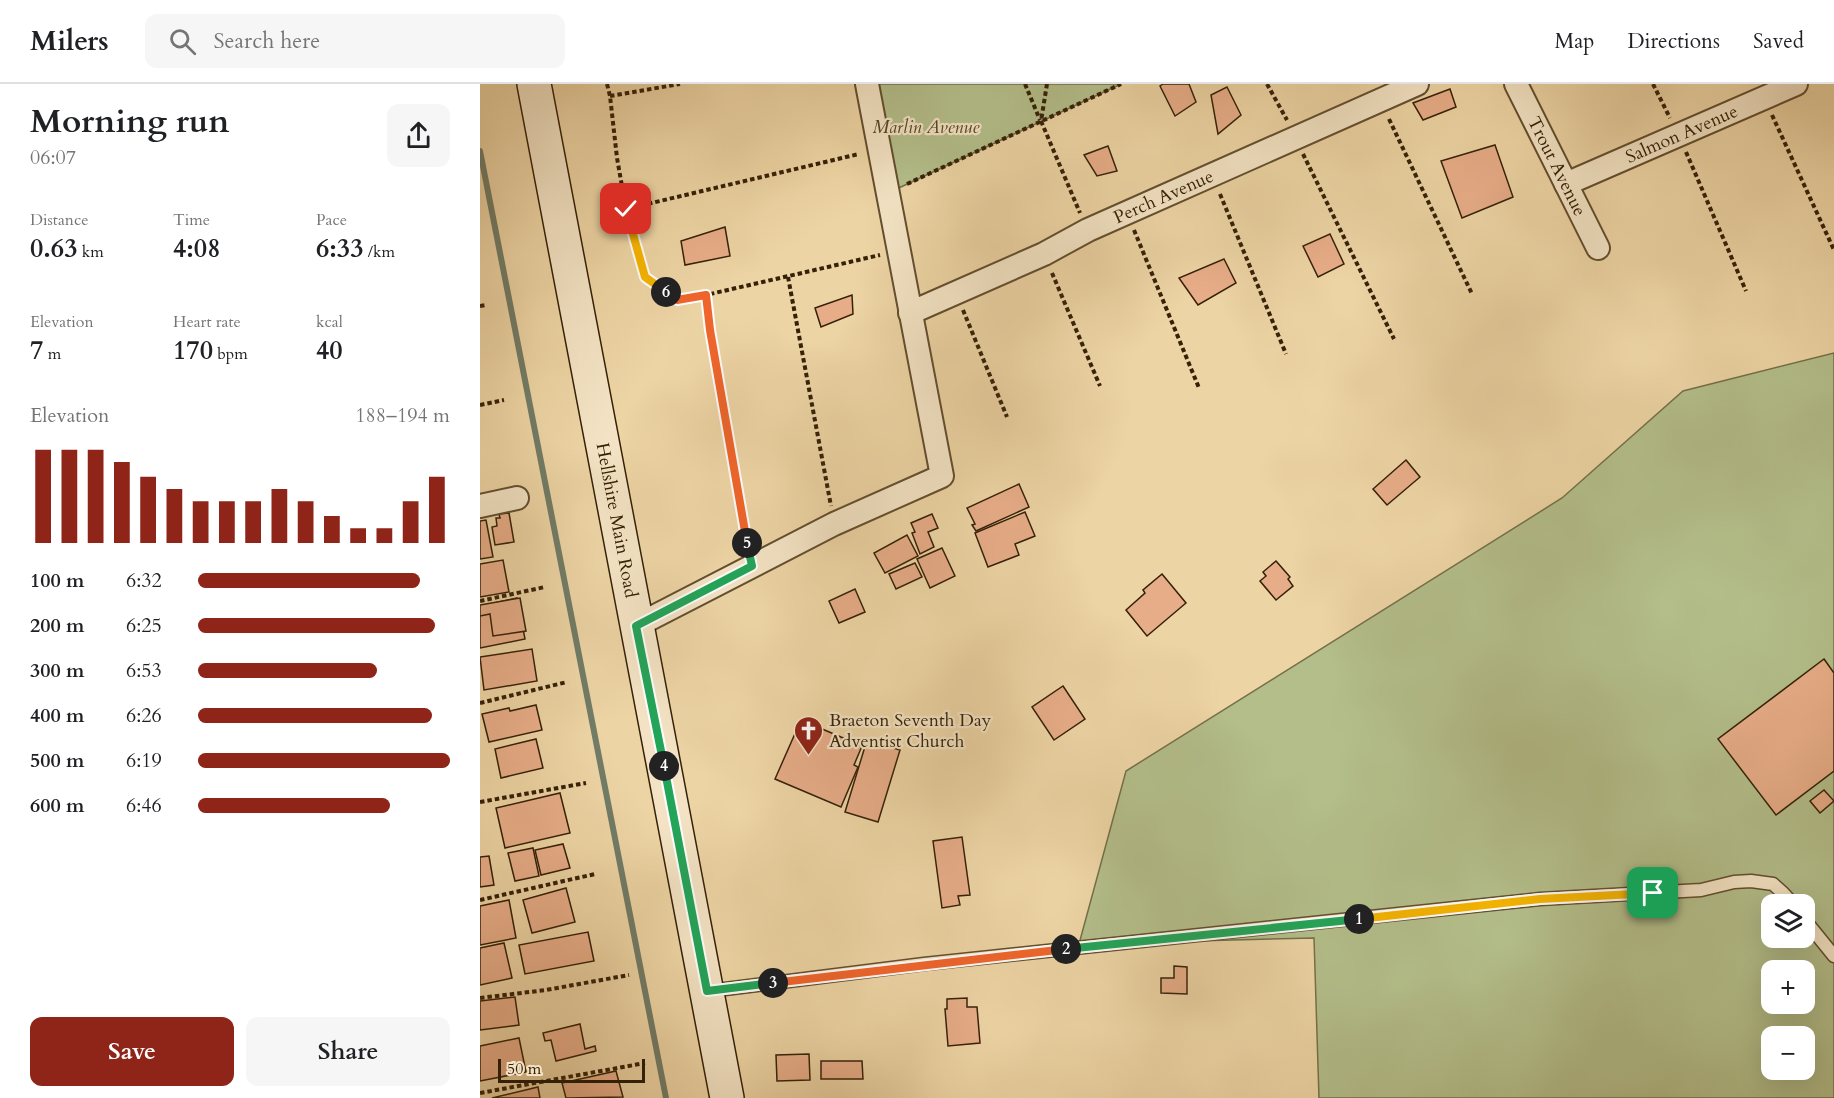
<!DOCTYPE html>
<meta charset="utf-8">
<style>
body{margin:0;font-family:Cardo,serif;background:#f6f6f6;color:#202124;height:100vh;display:flex;flex-direction:column;font-size:22px;white-space:nowrap}
*{box-sizing:border-box;margin:0}
p{font-size:20px;color:#757577}
.icon{flex:none;width:33px;height:33px;fill:none;stroke:currentColor;stroke-width:2;stroke-linecap:round;stroke-linejoin:round}
.map{position:relative;flex:1;overflow:hidden}
.details{display:flex;flex-direction:column;background:#fff;width:480px}
.details>*{flex:none}
.tools{position:absolute;left:1281px;top:810px;display:grid;gap:12px}
.tools a{display:grid;place-items:center;width:54px;height:54px;border-radius:12px;background:#fff;box-shadow:0 6px 24px #0002;font-size:30px}
.scale{position:absolute;left:18px;bottom:15px;width:147px;box-sizing:border-box;padding-left:6px;border:3px solid #352108;border-top:0;font-size:16px;line-height:21px;white-space:nowrap;color:#352108;-webkit-text-stroke:4px #f3e3c4;paint-order:stroke}
.pin{position:absolute;display:grid;place-items:center;width:51px;height:51px;color:#fff;margin:-26px;border-radius:12px;box-shadow:0 3px 9px #0006}
.km{position:absolute;width:30px;height:30px;margin:-15px;border-radius:50%;background:#222;color:#fff;font-size:16px;line-height:30px;text-align:center}
.round{display:grid;place-items:center;flex:none;width:63px;height:63px;border-radius:12px;background:#f6f6f6}
.overview{display:flex;align-items:center;justify-content:space-between;height:102px;padding:0 30px}
h1{font-size:33px;font-weight:700;line-height:45px}
.stats{display:grid;grid-template-columns:repeat(3,1fr);gap:9px;height:102px;padding:6px 30px}
.stats div{display:grid;align-content:center}
.stats b{font-size:26px;font-weight:700}
.stats small{font-size:16px;font-weight:400}
.stats p{font-size:16px}
.chart{height:168px;padding:12px 30px}
.chart p{display:flex;justify-content:space-between}
.chart svg{width:100%;height:108px;margin-top:6px;stroke:#8f2418;stroke-width:6}
.cta{display:flex;gap:12px;margin-top:auto;padding:12px 30px}
.cta a{flex:1;height:69px;border-radius:12px;background:#8f2418;color:#fff;font-size:24px;font-weight:700;line-height:69px;text-align:center}
.cta a+a{background:#f6f6f6;color:#202124}
ul{padding:0 30px;list-style:none;font-size:20px}
li{display:grid;grid-template-columns:96px 72px 1fr;align-items:center;height:45px}
li i{height:15px;border-radius:8px;background:#8f2418}
header{display:flex;align-items:center;gap:36px;box-sizing:border-box;height:84px;padding:0 30px;background:#fff;border-bottom:2px solid #e0e0e0}
header strong{font-size:28px}
nav{display:flex;gap:33px;margin-inline-start:auto;font-size:21px}
.search{width:420px;height:54px;background:#f6f6f6;display:flex;align-items:center;gap:15px;box-sizing:border-box;padding:0 21px;border-radius:12px;color:#757577;font-size:22px}
main{display:flex;flex:1;min-height:0}
.map>svg:first-child{display:block}
.green{fill:#b3be8a;stroke:#747049;stroke-width:1.5;fill-rule:evenodd}
.lines{fill:none;stroke-linecap:round;stroke-linejoin:round}
.stream{stroke:#717c67;stroke-width:6}
.building{fill:#e7ad88;stroke:#352108;stroke-width:1.5}
.service-casing{stroke:#634e2f;stroke-width:15}
.minor-casing{stroke:#634e2f;stroke-width:26}
.secondary-casing{stroke:#352108;stroke-width:36}
.path{stroke:#352108;stroke-width:4;stroke-dasharray:4.5 3;stroke-linecap:butt}
.service{stroke:#f3e3c4;stroke-width:12}
.minor{stroke:#f3e3c4;stroke-width:22}
.secondary{stroke:#f3e3c4;stroke-width:33}
.split-1-casing{stroke:#fff;stroke-width:12}
.split-2-casing{stroke:#fff;stroke-width:12}
.split-3-casing{stroke:#fff;stroke-width:12}
.split-4-casing{stroke:#fff;stroke-width:12}
.split-5-casing{stroke:#fff;stroke-width:12}
.split-6-casing{stroke:#fff;stroke-width:12}
.split-7-casing{stroke:#fff;stroke-width:12}
.split-1{stroke:#f5b400;stroke-width:8}
.split-2{stroke:#22a559;stroke-width:8}
.split-3{stroke:#f0652b;stroke-width:8}
.split-4{stroke:#22a559;stroke-width:8}
.split-5{stroke:#22a559;stroke-width:8}
.split-6{stroke:#f0652b;stroke-width:8}
.split-7{stroke:#f5b400;stroke-width:8}
.labels{text-anchor:middle;stroke-width:4.5;stroke-linejoin:round;paint-order:stroke}
.park-label{font-size:18px;font-style:italic;fill:#544828;stroke:#f3e3c4}
.street-label{font-size:18px;fill:#352108;stroke:#f3e3c4}
.poi-label{font-size:18px;fill:#352108;stroke:#f3e3c4;text-anchor:start}
</style>
<header>
<strong>Milers</strong>
<div class="search"><svg class="icon" aria-label="search" viewBox="0 0 24 24"><circle cx="10" cy="10" r="6"/><path d="M15 15l6 6"/></svg>Search here</div>
<nav><a>Map</a><a>Directions</a><a>Saved</a></nav>
</header>
<main>
<section class="details">
<div class="overview"><div><h1>Morning run</h1><p>06:07</p></div><a class="round"><svg class="icon" aria-label="share" viewBox="0 0 24 24"><path d="M12 15V3M7 8l5-5 5 5M5 13v7h14v-7"/></svg></a></div>
<div class="stats">
<div><p>Distance</p><b>0.63<small> km</small></b></div>
<div><p>Time</p><b>4:08</b></div>
<div><p>Pace</p><b>6:33<small> /km</small></b></div>
</div>
<div class="stats">
<div><p>Elevation</p><b>7<small> m</small></b></div>
<div><p>Heart rate</p><b>170<small> bpm</small></b></div>
<div><p>kcal</p><b>40</b></div>
</div>
<div class="chart"><p><span>Elevation</span>188–194 m</p>
<svg viewBox="0 0 160 44" preserveAspectRatio="none"><path d="M5 44V6M15 44V6M25 44V6M35 44V11M45 44V17M55 44V22M65 44V27M75 44V27M85 44V27M95 44V22M105 44V27M115 44V33M125 44V38M135 44V38M145 44V27M155 44V17"/></svg>
</div>
<ul>
<li><b>100 m</b>6:32<i style="width:88%"></i></li>
<li><b>200 m</b>6:25<i style="width:94%"></i></li>
<li><b>300 m</b>6:53<i style="width:71%"></i></li>
<li><b>400 m</b>6:26<i style="width:93%"></i></li>
<li><b>500 m</b>6:19<i style="width:100%"></i></li>
<li><b>600 m</b>6:46<i style="width:76%"></i></li>
</ul>
<div class="cta"><a>Save</a><a>Share</a></div>
</section>
<div class="map">
<svg width="1354" height="1014" viewBox="0 0 1354 1014">
<rect width="100%" height="100%" fill="#edd4a4"/>
<filter id="stains"><feTurbulence type="fractalNoise" baseFrequency=".00333" numOctaves="4"/><feColorMatrix values="0 0 0 0 .2 0 0 0 0 .09 0 0 0 0 .02 0 0 0 .5 -.17"/></filter>
<radialGradient id="worn" r=".72"><stop offset=".6" stop-color="#630" stop-opacity="0"/><stop offset="1" stop-color="#630" stop-opacity=".3"/></radialGradient>
<g class="green">
<path d="M397,0H641L408,109Z"/>
<path d="M1354,269V1014H839L834,854L599,860L646,687L1082,414L1203,307ZM1292,820H1324V854H1292ZM1292,886H1324V920H1292ZM1292,952H1324V986H1292Z"/>
</g>
<g class="lines">
<path class="stream" d="M0,67L186,1014"/>
</g>
<g class="building">
<path d="M683,0H709L716,18L695,32L680,2Z"/>
<path d="M747,3L761,31L738,50L731,11Z"/>
<path d="M970,5L976,23L943,36L933,19Z"/>
<path d="M1015,61L1033,113L982,134L961,77Z"/>
<path d="M628,62L637,87L617,92L604,71Z"/>
<path d="M245,143L250,172L205,181L201,157Z"/>
<path d="M850,150L864,180L838,193L823,162Z"/>
<path d="M744,175L756,199L718,221L699,194Z"/>
<path d="M372,211L373,230L341,243L335,224Z"/>
<path d="M926,376L940,393L907,421L893,405Z"/>
<path d="M539,400L549,423L496,447L492,441L495,440L487,424Z"/>
<path d="M545,428L555,452L535,460L539,471L508,483L495,449Z"/>
<path d="M29,429L34,458L15,461L12,443L17,442L16,434H20L19,430Z"/>
<path d="M452,430L458,444L448,448L454,463L440,470L432,449L435,448L431,439Z"/>
<path d="M6,436L13,473L0,475V437Z"/>
<path d="M427,451L438,472L405,489L394,469Z"/>
<path d="M462,464L475,492L450,504L437,475Z"/>
<path d="M23,476L29,508L0,513V480Z"/>
<path d="M796,477L810,493L808,495L813,502L796,516L780,497L786,492L783,488Z"/>
<path d="M435,479L442,493L416,505L409,490Z"/>
<path d="M682,490L706,519L667,552L646,526L665,509L663,506Z"/>
<path d="M375,505L385,528L359,539L349,517Z"/>
<path d="M37,514L45,555L0,564V522Z"/>
<path d="M40,514L46,547L13,552L10,530L0,532V521Z"/>
<path d="M52,565L57,597L4,606L0,573Z"/>
<path d="M1344,575L1354,589V687L1296,731L1238,655Z"/>
<path d="M583,602L605,635L574,656L552,623Z"/>
<path d="M56,621L62,646L9,658L2,630L29,624L30,627Z"/>
<path d="M321,636L382,662L374,681L378,683L361,723L295,695Z"/>
<path d="M56,655L63,684L21,694L15,665Z"/>
<path d="M387,656L420,666L398,738L365,728Z"/>
<path d="M1344,706L1354,717L1340,729L1330,717Z"/>
<path d="M80,709L90,749L25,764L16,724Z"/>
<path d="M482,753L490,811L478,812L480,821L462,824L453,757Z"/>
<path d="M83,760L90,784L61,791L55,766Z"/>
<path d="M53,764L59,792L35,797L28,769Z"/>
<path d="M9,772L14,801L0,803V773Z"/>
<path d="M86,804L95,838L52,849L43,816Z"/>
<path d="M29,816L36,854L0,861V822Z"/>
<path d="M108,848L114,877L45,890L39,861Z"/>
<path d="M24,859L32,894L0,901V864Z"/>
<path d="M694,882L707,883V910L681,909V894H694Z"/>
<path d="M35,913L39,941L0,946V917Z"/>
<path d="M487,914V923H497L500,959L468,962L465,925H467V915Z"/>
<path d="M100,940L105,965L115,962L116,967L76,977L71,956L65,957L63,949Z"/>
<path d="M39,954L46,988L0,997V962Z"/>
<path d="M329,970L330,996L297,997L296,971Z"/>
<path d="M341,977H382L383,995H341Z"/>
<path d="M136,987L143,1013L86,1014L82,999Z"/>
<path d="M58,1003L60,1014H12Z"/>
</g>
<g class="lines">
<defs>
<g id="service">
<path d="M1324,835L1354,872"/>
<path d="M229,907L444,880L1060,815L1221,806L1254,798L1271,797L1293,800L1303,809L1313,820"/>
</g>
<g id="minor">
<path id="s1" d="M1036,0L1118,164"/>
<path id="s2" d="M1086,100L1316,0"/>
<path id="s3" d="M430,229L564,170L608,146L937,0"/>
<path d="M0,422L37,414"/>
<path d="M156,542L354,440L462,392L387,0"/>
</g>
<g id="secondary">
<path id="s4" d="M54,0L247,1014"/>
</g>
</defs>
<use href="#service" class="service-casing"/>
<use href="#minor" class="minor-casing"/>
<use href="#secondary" class="secondary-casing"/>
<g class="path">
<path d="M127,0L130,12L137,74L146,125L165,193L197,216L226,211L400,171"/>
<path d="M545,0L560,36"/>
<path d="M567,0L561,37L600,129"/>
<path d="M787,0L807,36"/>
<path d="M1173,0L1190,34"/>
<path d="M130,12L200,0"/>
<path d="M1292,31L1354,166"/>
<path d="M909,35L992,210"/>
<path d="M1206,68L1266,207"/>
<path d="M823,70L914,255"/>
<path d="M427,100L641,0"/>
<path d="M740,110L806,270"/>
<path d="M146,125L379,70"/>
<path d="M654,146L719,304"/>
<path d="M572,189L620,302"/>
<path d="M308,193L351,422"/>
<path d="M226,211L230,246L268,464"/>
<path d="M0,222L6,221"/>
<path d="M483,226L527,333"/>
<path d="M0,321L24,316"/>
<path d="M0,517L65,503"/>
<path d="M0,619L87,598"/>
<path d="M0,718L106,699"/>
<path d="M0,816L115,790"/>
<path d="M0,914L66,906L149,891"/>
<path d="M0,1009L165,979"/>
</g>
<use href="#service" class="service"/>
<use href="#minor" class="minor"/>
<use href="#secondary" class="secondary"/>
</g>
<g class="lines">
<defs>
<path id="split-1" d="M879,835L1060,815L1173,809"/>
<path id="split-2" d="M586,865L879,835"/>
<path id="split-3" d="M293,899L586,865"/>
<path id="split-4" d="M184,682L227,907L293,899"/>
<path id="split-5" d="M184,682L156,542L272,482L267,459"/>
<path id="split-6" d="M186,208L197,216L226,211L230,246L267,459"/>
<path id="split-7" d="M146,125L165,193L186,208"/>
</defs>
<use href="#split-1" class="split-1-casing"/>
<use href="#split-2" class="split-2-casing"/>
<use href="#split-3" class="split-3-casing"/>
<use href="#split-4" class="split-4-casing"/>
<use href="#split-5" class="split-5-casing"/>
<use href="#split-6" class="split-6-casing"/>
<use href="#split-7" class="split-7-casing"/>
<use href="#split-1" class="split-1"/>
<use href="#split-2" class="split-2"/>
<use href="#split-3" class="split-3"/>
<use href="#split-4" class="split-4"/>
<use href="#split-5" class="split-5"/>
<use href="#split-6" class="split-6"/>
<use href="#split-7" class="split-7"/>
</g>
<defs>
<symbol id="church-pin" viewBox="-11 -11 22 30"><path d="M0 17L-7.5 6A9.5 9.5 0 1 1 7.5 6Z" fill="#8f2418" stroke="#f3e3c4"/><path d="M-1.2-6h2.4v3.5h3.3v2.4h-3.3V6h-2.4V-.1h-3.3v-2.4h3.3Z" fill="#fff"/></symbol>
</defs>
<g fill-rule="evenodd">
<use href="#church-pin" x="312" y="630" width="33" height="45"/>
</g>
<g class="labels">
<g class="park-label">
<text x="446" y="49">Marlin Avenue</text>
</g>
<g class="street-label">
<text dy="6" stroke="none"><textPath href="#s2" startOffset="126">Salmon Avenue</textPath></text>
<text dy="6" stroke="none"><textPath href="#s1" startOffset="92">Trout Avenue</textPath></text>
<text dy="6" stroke="none"><textPath href="#s3" startOffset="279">Perch Avenue</textPath></text>
<text dy="6" stroke="none"><textPath href="#s4" startOffset="444">Hellshire Main Road</textPath></text>
</g>
<g class="poi-label">
<text x="349" y="642">Braeton Seventh Day<tspan x="349" dy="21">Adventist Church</tspan></text>
</g>
</g>
<rect width="100%" height="100%" filter="url(#stains)"/>
<rect width="100%" height="100%" fill="url(#worn)"/>
</svg>
<div class="tools">
<a><svg class="icon" aria-label="layers" viewBox="0 0 24 24"><path d="M12 4l9 5-9 5-9-5zM3 14l9 5 9-5"/></svg></a>
<a>+</a>
<a>−</a>
</div>
<div class="scale">50 m</div>
<div class="pin" style="left:1173px;top:809px;background:#1e9e55"><svg class="icon" aria-label="arrive" viewBox="0 0 24 24"><path d="M6 21V4h12l-3 4 3 4H6"/></svg></div>
<div class="pin" style="left:146px;top:125px;background:#d93025"><svg class="icon" aria-label="check" viewBox="0 0 24 24"><path d="M5 12l5 5 9-10"/></svg></div>
<b class="km" style="left:879px;top:835px">1</b>
<b class="km" style="left:586px;top:865px">2</b>
<b class="km" style="left:293px;top:899px">3</b>
<b class="km" style="left:184px;top:682px">4</b>
<b class="km" style="left:267px;top:459px">5</b>
<b class="km" style="left:186px;top:208px">6</b>
</div>
</main>
